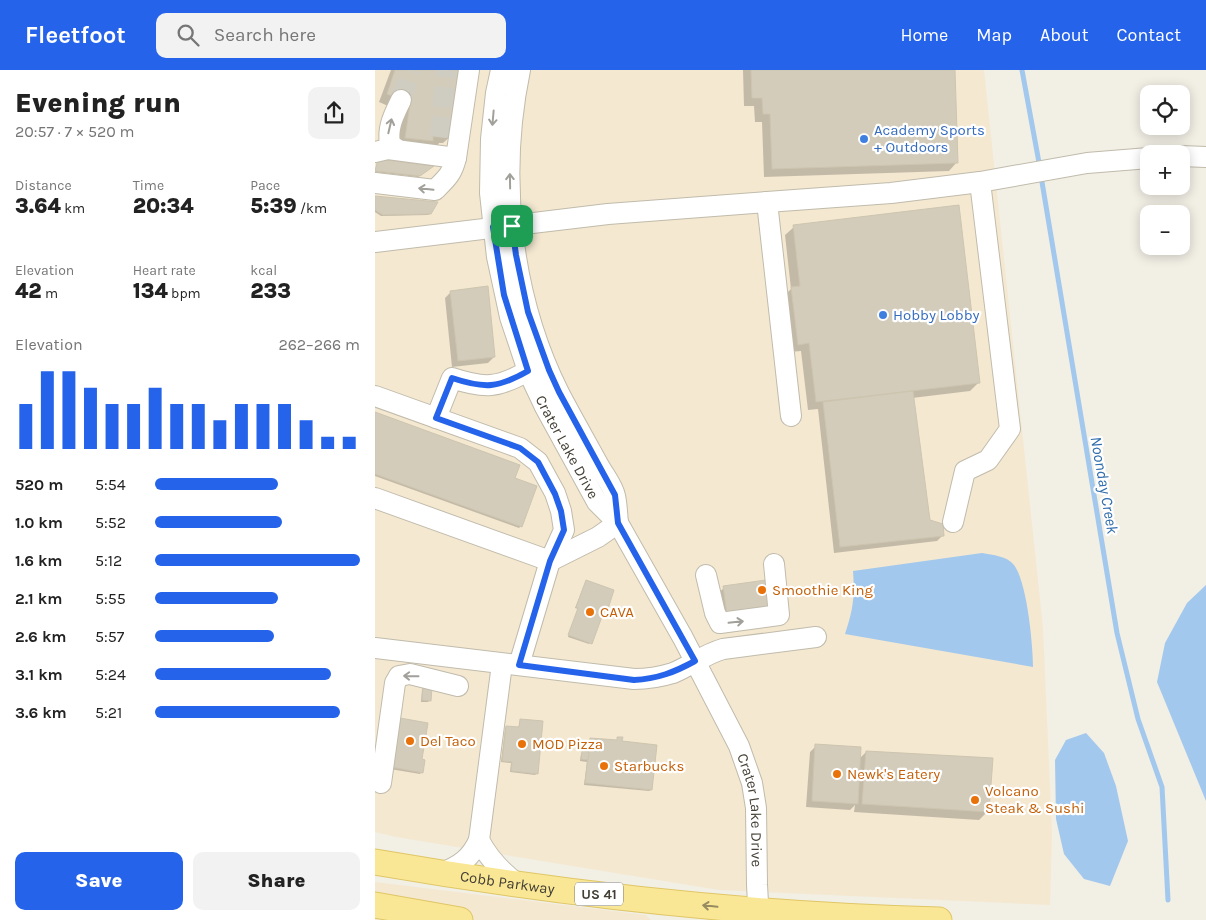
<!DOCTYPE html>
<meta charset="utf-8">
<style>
body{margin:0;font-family:Karla,sans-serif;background:#f2f2f2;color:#222;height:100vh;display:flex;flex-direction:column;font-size:19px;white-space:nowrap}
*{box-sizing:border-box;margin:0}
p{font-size:16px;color:#767676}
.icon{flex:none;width:28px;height:28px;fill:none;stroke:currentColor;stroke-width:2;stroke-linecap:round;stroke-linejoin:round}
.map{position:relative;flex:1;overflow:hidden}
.side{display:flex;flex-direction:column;background:#fff;width:375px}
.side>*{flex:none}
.fabs{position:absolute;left:765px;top:15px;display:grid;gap:10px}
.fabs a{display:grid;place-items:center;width:50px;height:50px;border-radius:10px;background:#fff;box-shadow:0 2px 12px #0003;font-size:25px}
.pin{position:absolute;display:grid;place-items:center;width:42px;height:42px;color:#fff;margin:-21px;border-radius:10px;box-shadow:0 2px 8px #0006}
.round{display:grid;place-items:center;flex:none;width:52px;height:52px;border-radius:10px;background:#f2f2f2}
.headline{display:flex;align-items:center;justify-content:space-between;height:85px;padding:0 15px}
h1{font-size:28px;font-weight:800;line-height:38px}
.stats{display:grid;grid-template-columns:repeat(3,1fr);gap:8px;height:85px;padding:5px 15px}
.stats div{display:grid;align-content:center}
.stats b{font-size:21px;font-weight:800}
.stats small{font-size:14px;font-weight:400}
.stats p{font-size:14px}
.chart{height:140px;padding:10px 15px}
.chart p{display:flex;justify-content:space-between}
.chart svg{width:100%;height:90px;margin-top:5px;stroke:#2563eb;stroke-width:6}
.primary-button{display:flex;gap:10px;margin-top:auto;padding:10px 15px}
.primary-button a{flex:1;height:58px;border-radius:10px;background:#2563eb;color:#fff;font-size:20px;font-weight:800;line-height:58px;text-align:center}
.primary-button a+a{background:#f2f2f2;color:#222}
ul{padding:0 15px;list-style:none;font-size:16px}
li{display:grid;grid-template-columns:80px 60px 1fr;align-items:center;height:38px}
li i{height:12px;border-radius:6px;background:#2563eb}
header{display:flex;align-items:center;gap:30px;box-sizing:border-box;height:70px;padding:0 25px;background:#2563eb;color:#fff}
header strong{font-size:24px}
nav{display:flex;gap:28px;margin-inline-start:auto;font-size:18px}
.search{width:350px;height:45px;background:#f2f2f2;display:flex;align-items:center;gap:12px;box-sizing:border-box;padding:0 18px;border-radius:10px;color:#767676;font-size:19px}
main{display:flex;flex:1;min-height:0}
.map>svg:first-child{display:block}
.commercial{fill:#f4e8d1}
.water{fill:#a3c8ed}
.shadow{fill:#0003}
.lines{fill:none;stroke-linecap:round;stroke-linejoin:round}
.stream{stroke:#a3c8ed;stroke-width:5}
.building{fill:#d3ccbb;stroke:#cec5af}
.minor-tunnel{stroke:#cfccc2;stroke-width:20;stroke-dasharray:20 10;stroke-linecap:butt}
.minor-casing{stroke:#c0bbab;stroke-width:22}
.major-casing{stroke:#dfc666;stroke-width:27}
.minor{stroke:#fff;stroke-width:20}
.major{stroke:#fae796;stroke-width:25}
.oneway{stroke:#a2a09a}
.oneway2{stroke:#968b61}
.route-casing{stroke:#fff;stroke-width:10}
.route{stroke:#2563eb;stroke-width:6}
.shop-dot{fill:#3f7fe0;stroke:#fff;stroke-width:2}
.food-dot{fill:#e8710a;stroke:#fff;stroke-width:2}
.labels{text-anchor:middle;stroke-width:4.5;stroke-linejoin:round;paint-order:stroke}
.shield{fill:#fff;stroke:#7c7972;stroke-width:1}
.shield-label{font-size:14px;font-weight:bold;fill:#444035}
.shop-label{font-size:15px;fill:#366cbe;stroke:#fff;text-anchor:start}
.street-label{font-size:15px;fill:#444035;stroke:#fff}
.food-label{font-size:15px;fill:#c56008;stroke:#fff;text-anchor:start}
.water-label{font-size:16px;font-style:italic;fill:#326eac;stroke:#fff}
</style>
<header>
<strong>Fleetfoot</strong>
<div class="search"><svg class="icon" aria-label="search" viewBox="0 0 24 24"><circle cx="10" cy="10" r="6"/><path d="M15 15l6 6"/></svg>Search here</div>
<nav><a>Home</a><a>Map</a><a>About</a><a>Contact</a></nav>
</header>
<main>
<section class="side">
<div class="headline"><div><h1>Evening run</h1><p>20:57 · 7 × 520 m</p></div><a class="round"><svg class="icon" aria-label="share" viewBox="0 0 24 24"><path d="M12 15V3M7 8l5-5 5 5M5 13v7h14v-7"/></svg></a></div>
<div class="stats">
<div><p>Distance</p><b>3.64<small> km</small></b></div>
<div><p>Time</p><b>20:34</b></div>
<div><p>Pace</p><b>5:39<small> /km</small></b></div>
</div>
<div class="stats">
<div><p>Elevation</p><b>42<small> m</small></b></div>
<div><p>Heart rate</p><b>134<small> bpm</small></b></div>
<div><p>kcal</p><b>233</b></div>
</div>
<div class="chart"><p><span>Elevation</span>262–266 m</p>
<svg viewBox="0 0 160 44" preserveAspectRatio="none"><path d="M5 44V22M15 44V6M25 44V6M35 44V14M45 44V22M55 44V22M65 44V14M75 44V22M85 44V22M95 44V30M105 44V22M115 44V22M125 44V22M135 44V30M145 44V38M155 44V38"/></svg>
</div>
<ul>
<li><b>520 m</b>5:54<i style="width:60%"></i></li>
<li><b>1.0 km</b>5:52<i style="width:62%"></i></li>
<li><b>1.6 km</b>5:12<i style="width:100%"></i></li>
<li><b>2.1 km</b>5:55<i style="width:60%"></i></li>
<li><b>2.6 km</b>5:57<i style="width:58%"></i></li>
<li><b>3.1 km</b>5:24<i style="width:86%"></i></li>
<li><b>3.6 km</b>5:21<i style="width:90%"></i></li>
</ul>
<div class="primary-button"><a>Save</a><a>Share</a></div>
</section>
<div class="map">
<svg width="831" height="850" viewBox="0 0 831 850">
<rect width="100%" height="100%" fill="#f2efe5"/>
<g class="commercial">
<path d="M0,0H609L668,558L677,764L675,835L344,820L21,767L0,762Z"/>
<path d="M0,812L271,845L276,850H0Z"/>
</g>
<g class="water">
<path d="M607,483C618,485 632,486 639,495C652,512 658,575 658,597L470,564C478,540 480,527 478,501Z"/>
<path d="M831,515V731L782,612L790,573L812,533Z"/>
<path d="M711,663L729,683L741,716L753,771L735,816L709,809L689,784L681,749L680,690L691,670Z"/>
</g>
<g class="shadow">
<path d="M16,0H85L77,65L68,73H64L62,76H22L27,42L4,32Z"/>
<path d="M368,0H579L582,92L574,101L389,107L387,52H380L379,36H369Z"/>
<path d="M3,90L56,97L43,107L0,102Z"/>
<path d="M0,128L55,143L53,145L6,146L0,142Z"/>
<path d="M419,157L604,312L595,321L537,328L554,451L568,465L562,471L459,483L443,339L433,340L426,281L414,282L408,227L416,219L410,165Z"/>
<path d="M76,222L119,287L113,293L77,297L70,228Z"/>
<path d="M0,344L139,408L146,456L144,458L0,406Z"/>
<path d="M211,511L238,521L230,542H227L214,574L193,567L203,539L200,538Z"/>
<path d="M349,518L394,544L346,551L342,524Z"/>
<path d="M49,618L54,631L53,632H46L47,619Z"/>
<path d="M146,650L162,703L160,705L135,702L136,693L126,692L130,659L131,657L143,658Z"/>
<path d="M23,651L47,702L45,704L15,699Z"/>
<path d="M243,668L276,720L274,721L209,715L212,692L205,691L206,684L208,683H213L214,671L216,669L241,672Z"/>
<path d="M441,676L484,689L491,682L613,741L604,750L479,742L480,735L475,740L431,737L435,682Z"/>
</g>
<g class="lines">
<g class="stream">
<path d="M647,0L665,98"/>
<path d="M666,106L742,563L763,649L787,717L793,830"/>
</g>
</g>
<g class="building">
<path d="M20,0H86L78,65H72L71,68L58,66V71L30,68L35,34L12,24Z"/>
<path d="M376,0H580L583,93L397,99L395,44H388L387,28H377Z"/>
<path d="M3,89L59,96L45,106L0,101Z"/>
<path d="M0,126L63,132L56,144L8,145L0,140Z"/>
<path d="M584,135L605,313L441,332L434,273L423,275L416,217L425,216L418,155Z"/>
<path d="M113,216L120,287L83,291L75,221Z"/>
<path d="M538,321L555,450L568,454L569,466L465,477L448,332Z"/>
<path d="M0,342L145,395L140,408L162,416L147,457L0,404Z"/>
<path d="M398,509L402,538L352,545L348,516Z"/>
<path d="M211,510L239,520L232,542L229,541L217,574L193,565L203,538L201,537Z"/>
<path d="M48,616L57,617L56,631L47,630Z"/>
<path d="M25,648L53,653L47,689L50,690L48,703L16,697Z"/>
<path d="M145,649L168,651L163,704L136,701L137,692L127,691L131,656L144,657Z"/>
<path d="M242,667H248L247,671L282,675L277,720L210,713L215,668L242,670Z"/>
<path d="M440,674L486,677L483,734L437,731Z"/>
<path d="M207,681L214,682L213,690L206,689Z"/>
<path d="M491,681L618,688L614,742L487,734Z"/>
</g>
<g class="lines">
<g class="minor-tunnel">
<path d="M26,30L36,0"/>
<path d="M65,67L71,0"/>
</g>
<defs>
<g id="minor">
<path id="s1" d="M126,0L121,23L116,69L115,123L122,187L135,247L153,301L170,337L222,432L243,453L308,568L364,676L377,713L381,738L382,815L384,850"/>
<path d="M145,0C123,106 135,225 184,323C197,348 211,372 224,396C229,405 238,416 240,426C242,435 242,444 243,453"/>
<path d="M23,80L15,74C12,57 19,45 26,30"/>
<path d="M0,82L13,79L81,88"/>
<path d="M806,86L831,87"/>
<path d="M605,112L712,93L774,88"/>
<path d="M0,113L60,120C72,108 77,104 81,88L94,0"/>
<path d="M0,172L233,144L392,132"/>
<path d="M0,326L145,378L163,392L180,423L186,441L189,460L175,491L144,595"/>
<path d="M416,346L392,132L516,123L605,112L635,359L613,390L590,401L578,452"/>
<path d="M61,348L77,308C110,319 123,318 153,301"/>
<path d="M0,428L175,491L223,467L243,453"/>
<path d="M331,505L340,543L345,553L404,545L399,494"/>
<path d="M0,578L259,609C273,609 285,607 298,603C315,596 330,584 348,579L441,567"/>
<path d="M6,713L20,613L24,606L35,604L83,616"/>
<path d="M104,770C114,789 126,802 144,815"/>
<path d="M66,803C85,796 96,788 104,770L127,594"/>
</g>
<g id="major">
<path id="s2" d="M0,792C186,824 375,845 564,850"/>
<path d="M0,835L85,850"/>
</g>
</defs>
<use href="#minor" class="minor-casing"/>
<use href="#major" class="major-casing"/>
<use href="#minor" class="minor"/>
<use href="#major" class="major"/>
</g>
<defs><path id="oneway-shaft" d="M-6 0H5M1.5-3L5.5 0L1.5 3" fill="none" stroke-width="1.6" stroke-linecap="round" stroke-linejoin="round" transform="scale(1.25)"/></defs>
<g class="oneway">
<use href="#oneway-shaft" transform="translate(118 48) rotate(95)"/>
<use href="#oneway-shaft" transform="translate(15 56) rotate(-77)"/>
<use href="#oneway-shaft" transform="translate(135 111) rotate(-91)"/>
<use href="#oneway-shaft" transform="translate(51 119) rotate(-174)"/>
<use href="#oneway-shaft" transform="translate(361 552) rotate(-6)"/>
<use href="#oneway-shaft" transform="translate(36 606) rotate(-179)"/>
</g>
<use class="oneway2" href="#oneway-shaft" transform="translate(335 836) rotate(-174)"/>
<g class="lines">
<defs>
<path id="route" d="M137,156L141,185L153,242L174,300L184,322L240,425L243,453L320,591C300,602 282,609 259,610L144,595L175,491L189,460L186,441L180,424L163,392L145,378L61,348L77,308C110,319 123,318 153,301L129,225L118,157Z"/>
</defs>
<use href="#route" class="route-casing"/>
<use href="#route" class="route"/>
</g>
<g class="shop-dot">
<circle cx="489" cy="69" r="5"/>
<circle cx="508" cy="245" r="5"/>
</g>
<g class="food-dot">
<circle cx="387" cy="520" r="5"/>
<circle cx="215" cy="542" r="5"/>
<circle cx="35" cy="671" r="5"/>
<circle cx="147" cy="674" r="5"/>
<circle cx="229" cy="696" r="5"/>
<circle cx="462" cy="704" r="5"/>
<circle cx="600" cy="730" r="5"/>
</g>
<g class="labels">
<rect class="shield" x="200" y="812.5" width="48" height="23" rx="4"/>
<g class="shield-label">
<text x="224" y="829">US 41</text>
</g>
<g class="shop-label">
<text x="499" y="65">Academy Sports<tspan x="499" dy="17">+ Outdoors</tspan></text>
<text x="518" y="250">Hobby Lobby</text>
</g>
<g class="street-label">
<text dy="5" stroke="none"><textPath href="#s1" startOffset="392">Crater Lake Drive</textPath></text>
<text dy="5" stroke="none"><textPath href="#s1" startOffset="804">Crater Lake Drive</textPath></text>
<text dy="5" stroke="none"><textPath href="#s2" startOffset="134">Cobb Parkway</textPath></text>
</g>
<g class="food-label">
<text x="397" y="525">Smoothie King</text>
<text x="225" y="547">CAVA</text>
<text x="45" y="676">Del Taco</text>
<text x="157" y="679">MOD Pizza</text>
<text x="239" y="701">Starbucks</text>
<text x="472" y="709">Newk's Eatery</text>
<text x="610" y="726">Volcano<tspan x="610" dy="17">Steak &amp; Sushi</tspan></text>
</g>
<g class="water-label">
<text transform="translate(730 415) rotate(80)" y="6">Noonday Creek</text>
</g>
</g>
</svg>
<div class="fabs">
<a><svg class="icon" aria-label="locate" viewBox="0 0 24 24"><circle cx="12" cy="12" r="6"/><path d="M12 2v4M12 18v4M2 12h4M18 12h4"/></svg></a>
<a>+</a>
<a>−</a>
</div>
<div class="pin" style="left:137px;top:156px;background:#1e9e55"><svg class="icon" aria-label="arrive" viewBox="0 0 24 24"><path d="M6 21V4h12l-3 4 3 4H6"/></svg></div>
</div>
</main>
